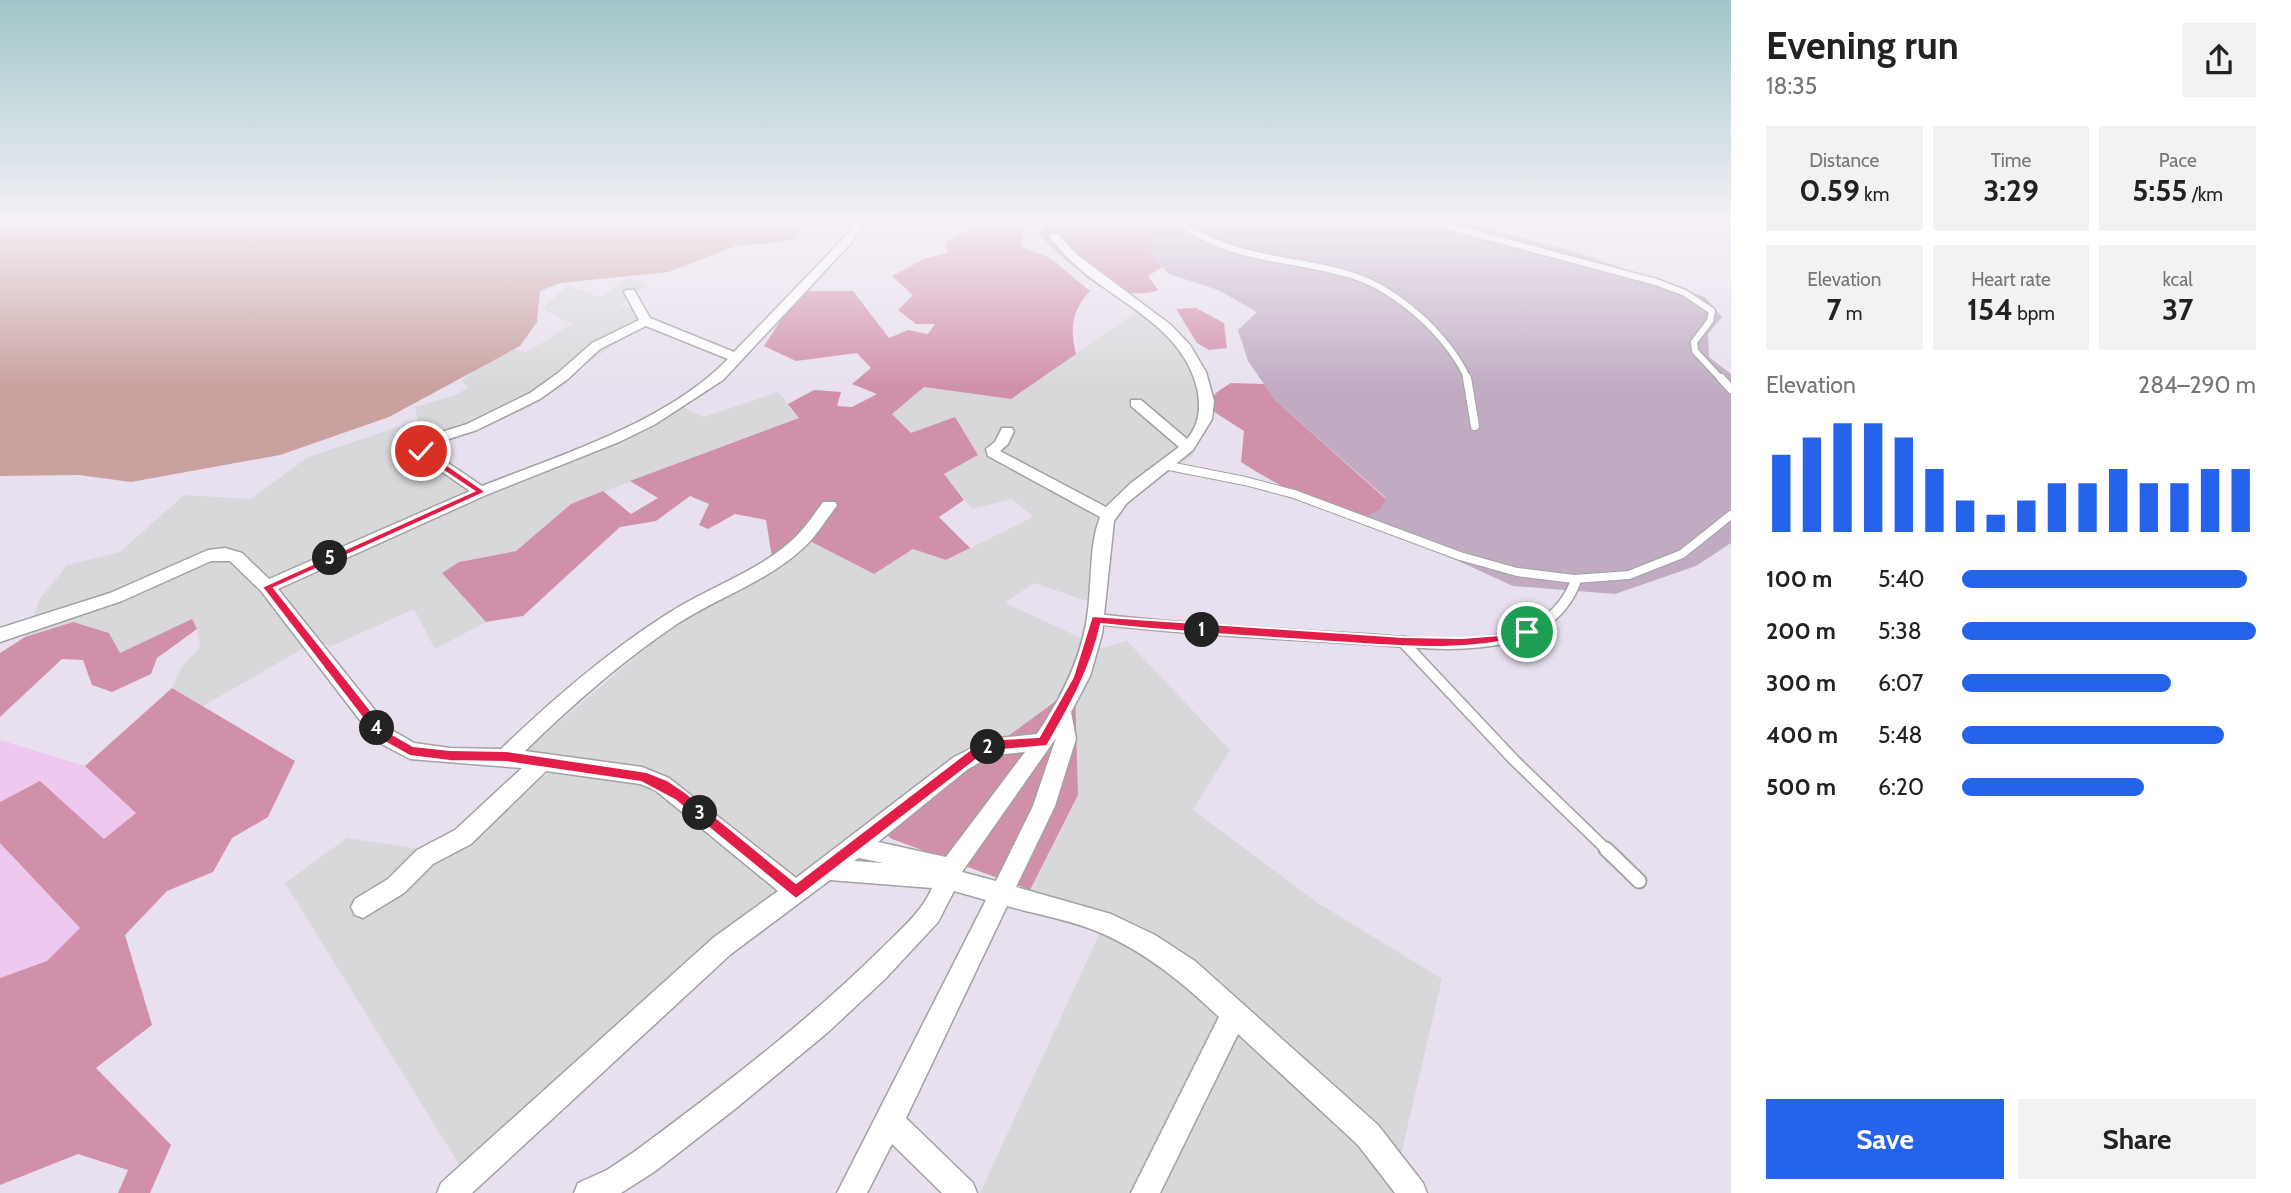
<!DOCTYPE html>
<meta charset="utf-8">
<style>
body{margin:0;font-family:Cabin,sans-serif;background:#f2f2f2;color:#222;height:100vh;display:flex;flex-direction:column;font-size:26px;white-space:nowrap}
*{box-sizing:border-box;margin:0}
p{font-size:23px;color:#767676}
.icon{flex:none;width:38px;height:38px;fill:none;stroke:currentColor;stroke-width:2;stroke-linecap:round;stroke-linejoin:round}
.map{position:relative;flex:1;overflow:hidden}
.sheet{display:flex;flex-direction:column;background:#fff;width:560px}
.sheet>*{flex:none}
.pin{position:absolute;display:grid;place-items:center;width:60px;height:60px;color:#fff;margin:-30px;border:4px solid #fff;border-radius:50%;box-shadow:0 2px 7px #0007}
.km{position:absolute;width:35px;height:35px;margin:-18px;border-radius:50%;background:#222;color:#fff;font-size:19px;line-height:35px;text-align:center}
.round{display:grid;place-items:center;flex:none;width:74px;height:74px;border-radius:0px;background:#f2f2f2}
.summary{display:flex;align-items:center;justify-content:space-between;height:119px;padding:0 35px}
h1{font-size:38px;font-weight:800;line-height:52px}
.stats{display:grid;grid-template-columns:repeat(3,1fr);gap:10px;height:119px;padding:7px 35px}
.stats div{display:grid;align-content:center;border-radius:0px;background:#f2f2f2;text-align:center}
.stats b{font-size:30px;font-weight:800}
.stats small{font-size:19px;font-weight:400}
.stats p{font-size:19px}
.chart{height:196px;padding:14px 35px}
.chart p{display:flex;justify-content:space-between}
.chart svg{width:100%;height:126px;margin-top:7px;stroke:#2563eb;stroke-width:6}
.action{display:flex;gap:14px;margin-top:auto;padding:14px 35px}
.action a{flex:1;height:80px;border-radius:0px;background:#2563eb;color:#fff;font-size:28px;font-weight:800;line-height:80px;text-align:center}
.action a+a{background:#f2f2f2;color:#222}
ul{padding:0 35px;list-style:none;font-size:23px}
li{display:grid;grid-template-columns:112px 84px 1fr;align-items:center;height:52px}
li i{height:18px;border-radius:9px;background:#2563eb}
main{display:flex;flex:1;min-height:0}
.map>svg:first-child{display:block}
.residential{fill:#d8d8da}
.construction{fill:#c0abc3}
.farmland{fill:#eec8ef}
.forest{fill:#d190aa}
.cemetery{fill:#c9a19f}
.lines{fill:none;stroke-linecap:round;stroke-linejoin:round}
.lane-far3-casing{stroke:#a2a2a2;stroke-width:9}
.lane-far2-casing{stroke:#a2a2a2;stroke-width:10}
.lane-far1-casing{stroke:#a2a2a2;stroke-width:13}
.lane-casing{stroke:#a2a2a2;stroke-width:17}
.street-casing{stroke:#a2a2a2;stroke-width:3}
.lane-far3{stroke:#fff;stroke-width:6}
.lane-far2{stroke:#fff;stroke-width:8}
.lane-far1{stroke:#fff;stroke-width:10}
.lane{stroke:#fff;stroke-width:13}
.street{fill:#fff;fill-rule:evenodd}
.route{fill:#e11d48;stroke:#fff;stroke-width:2}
</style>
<main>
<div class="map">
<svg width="1731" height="1193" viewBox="0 0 1731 1193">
<rect width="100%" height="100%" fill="#e8e0ee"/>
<g class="residential">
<path d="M628,278L648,285L620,305L655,318L576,370L528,409L452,434L426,446L487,488L681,406L704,417L778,392L800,418L571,504L516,551L459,562L443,573L486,622L435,649L414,609L330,647L318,640L203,706L172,688L181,668L200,647L197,629L192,620L120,653L73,622L25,637L40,599L67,565L120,552L184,495L251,499L308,457L418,420L415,407L457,395L468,387L461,381L483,363L468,340L527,352L572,324L542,309L567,286L600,297Z"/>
<path d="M1139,310L1179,335L1205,406L1192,457L1106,510L1090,602L1034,583L1005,603L1103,648L1127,641L1230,750L1193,810L1318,903L1442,979L1392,1193H980L1103,926L1030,890L1078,795L880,830L465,1174L285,883L347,838L440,852L548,773L524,752L681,618L802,537L874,574L913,549L946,560L1033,517L1012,499L972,509L944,474L977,455L911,433L892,414L924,387L1011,399Z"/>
</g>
<path class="construction" d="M1147,221H1460L1579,253L1705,297L1722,317L1708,334L1709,357L1731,374V543L1696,566L1615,594L1513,586L1362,517L1386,498L1275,400L1248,361L1238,330L1257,312L1218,290L1169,274L1151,254V223Z"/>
<g class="farmland">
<path d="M1667,221H1731V248L1676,225Z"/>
<path d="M0,740L85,766L137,813L104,839L40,782L0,802Z"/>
<path d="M0,843L80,928L47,961L0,978Z"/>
</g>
<g class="forest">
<path d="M967,221H1032L1024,225L1022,247L1050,258L1090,291C1071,311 1070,329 1076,354L1011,399L924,387L892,414L911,433L955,417L978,455L944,474L964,500L939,517L970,548L946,560L913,549L874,574L802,537L772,557L766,520L735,514L708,529L699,525L709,504L690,496L656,521L620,527L523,616L486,622L442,573L459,562L516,551L571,504L603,491L631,514L658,498L630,481L799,418L788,404L814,390L841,392L837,406L852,407L877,394L852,384L871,368L857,353L796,361L764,346L800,291H853L889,338L908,330L928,334L935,324H916L898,310L913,295L892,276L926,258L948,253L945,242L974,227Z"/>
<path d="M1048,221L1151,223V254L1162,267L1148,276L1158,290C1145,296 1118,293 1103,288C1091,283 1047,244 1039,234Z"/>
<path d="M1196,308L1224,323L1227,348L1209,350L1197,343L1176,309Z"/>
<path d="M1231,383L1264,384L1275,400L1386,499L1381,509C1375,512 1367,517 1360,516C1327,513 1269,480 1241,462L1244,431L1205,406L1217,392Z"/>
<path d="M192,619L197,629L157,658L151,674L112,692L92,685L83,660L62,659L0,717V653L25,637L73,622L109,633L120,653Z"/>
<path d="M1075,687L1078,795L1030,890L892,839L880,830Z"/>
<path d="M172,688L295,761L268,817L232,838L213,872L167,891L125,935L152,1025L96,1068L171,1145L150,1193H118L128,1170L78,1154L0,1185V978L47,961L80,928L0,843V802L40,781L104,839L136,813L85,766Z"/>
</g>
<path class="cemetery" d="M0,221H799L800,227L797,238L773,243L736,246L668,272L560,283L540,291L537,322L520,346L389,417L280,455L131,482L79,475L0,476Z"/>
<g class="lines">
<defs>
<g id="lane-far3">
<path d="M1178,221C1232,262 1289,256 1351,275C1380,284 1405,302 1427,323C1444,340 1459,358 1468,380"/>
<path d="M1428,221L1656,282L1685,293L1712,311L1710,321L1694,342L1695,351L1722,380"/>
</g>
<g id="lane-far2">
<path d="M1467,378L1475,426"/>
<path d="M1721,378L1731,389"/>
<path d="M1164,465L1245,481L1294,494L1460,556L1517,572L1574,579L1629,575L1682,554L1731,515"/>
<path d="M1574,585L1576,580"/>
</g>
<g id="lane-far1">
<path d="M1096,619C1185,629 1274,634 1363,639C1411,642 1460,649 1507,638C1539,630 1563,614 1575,583"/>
<path d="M1403,642L1514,760L1607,850"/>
</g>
<path id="lane" d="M1606,849L1639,881"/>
<path id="street" d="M852,221H862L861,229L851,243L723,380L654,425L619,442L486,495L278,589L390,729L414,743L450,748L501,749C552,700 605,654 664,616C704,589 753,574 789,543C803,531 813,516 823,502H835L837,505L835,508C824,523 814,539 801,550C766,582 717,598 677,624C622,661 572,705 525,751L642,767L669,778L796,878L954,757L990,739L1037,734C1062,697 1083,656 1088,610C1092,580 1089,546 1100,517L988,456L986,449L995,442L1002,428H1012L1014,431L1008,444L1000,451L1106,507L1131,483L1179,447L1131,406V400H1141L1187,439C1200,424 1201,406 1197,388C1184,334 1132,309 1091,278C1075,266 1061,252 1049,236L1058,234L1076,254L1171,325L1190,345L1206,372L1214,401L1212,419L1193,450L1127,503L1114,521L1102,634L1090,676L1071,712L1076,739L1055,806L1016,887L1111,914L1155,935L1195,961L1378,1125L1423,1183L1427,1193H1395L1358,1145L1238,1034L1160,1193H1131L1219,1017C1183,983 1147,953 1101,933C1072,920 1038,915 1007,906L906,1118L973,1183L977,1193H942L892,1144L867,1193H837L986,900L954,891L938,922L885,979L827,1033L735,1109L654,1172L621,1193H574L578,1183L607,1170L634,1152C719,1089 805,1024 881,949C899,931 922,912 932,888L830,880L731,954L472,1193H437L441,1183L713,938L778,891L655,790L640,784L546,771L471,844L433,864L404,893L363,918L355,915L351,907L355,899L388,879L417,850L455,830L522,768L410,759L376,741L261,591L230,561H211L122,601L0,642V628L110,593L208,550L225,548L242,553L269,579L470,491L416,454L414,451L423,438L467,424L530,393L558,373L592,343L639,320L624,292L626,290H634L650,318L734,352L843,239L851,229ZM646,326L728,359C667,422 563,454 482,486L429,450L433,444L477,430L540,399L568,379L600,349ZM1056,738L1033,806L996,881L962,872ZM1025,752L946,857L878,842L968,769L993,755ZM859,858L884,863L854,861Z"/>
</defs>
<use href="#lane-far3" class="lane-far3-casing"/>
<use href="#lane-far2" class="lane-far2-casing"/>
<use href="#lane-far1" class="lane-far1-casing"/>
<use href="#lane" class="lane-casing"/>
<use href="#street" class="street-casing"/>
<use href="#lane-far3" class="lane-far3"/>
<use href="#lane-far2" class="lane-far2"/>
<use href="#lane-far1" class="lane-far1"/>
<use href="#lane" class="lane"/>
<use href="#street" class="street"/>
</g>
<linearGradient id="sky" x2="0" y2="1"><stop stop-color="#a1c6c9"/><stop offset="0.57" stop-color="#f5f1f7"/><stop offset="1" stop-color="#f5f1f7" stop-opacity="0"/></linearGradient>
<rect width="1731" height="388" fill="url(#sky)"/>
<path class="route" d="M417,449H424L486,492L274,588L387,731L413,746L450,750L506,751L647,772L667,780L685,792L796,883L971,749L1002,739L1039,737L1073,677L1092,616L1403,637L1462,638L1500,635L1527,627L1533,632L1531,635C1462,655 1389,645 1319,641C1246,636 1174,632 1101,624C1091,669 1070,706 1047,746L1002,750L981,756L796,899L675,800L641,782L506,762L450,761L410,756L378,738L262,587L474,491L417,453Z"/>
</svg>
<div class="pin" style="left:1527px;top:632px;background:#1e9e55"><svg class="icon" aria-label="arrive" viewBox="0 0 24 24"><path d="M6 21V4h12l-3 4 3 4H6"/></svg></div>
<div class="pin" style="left:421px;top:451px;background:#d93025"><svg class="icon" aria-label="check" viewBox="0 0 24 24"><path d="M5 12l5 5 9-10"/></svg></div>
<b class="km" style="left:1202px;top:630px">1</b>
<b class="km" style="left:988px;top:747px">2</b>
<b class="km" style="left:700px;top:813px">3</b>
<b class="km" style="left:377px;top:728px">4</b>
<b class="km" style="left:330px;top:558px">5</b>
</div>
<section class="sheet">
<div class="summary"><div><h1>Evening run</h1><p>18:35</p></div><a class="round"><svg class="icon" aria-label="share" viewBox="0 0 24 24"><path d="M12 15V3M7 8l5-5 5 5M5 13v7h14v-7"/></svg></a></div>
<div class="stats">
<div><p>Distance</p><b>0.59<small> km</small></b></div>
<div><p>Time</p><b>3:29</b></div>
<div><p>Pace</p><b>5:55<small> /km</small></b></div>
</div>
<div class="stats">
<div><p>Elevation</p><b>7<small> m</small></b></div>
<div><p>Heart rate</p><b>154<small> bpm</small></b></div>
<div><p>kcal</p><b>37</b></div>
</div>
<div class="chart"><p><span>Elevation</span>284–290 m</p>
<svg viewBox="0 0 160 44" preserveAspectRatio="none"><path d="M5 44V17M15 44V11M25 44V6M35 44V6M45 44V11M55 44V22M65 44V33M75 44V38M85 44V33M95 44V27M105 44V27M115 44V22M125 44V27M135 44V27M145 44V22M155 44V22"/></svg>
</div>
<ul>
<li><b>100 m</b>5:40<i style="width:97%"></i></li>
<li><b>200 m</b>5:38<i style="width:100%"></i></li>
<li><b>300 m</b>6:07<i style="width:71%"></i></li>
<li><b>400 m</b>5:48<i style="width:89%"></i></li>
<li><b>500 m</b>6:20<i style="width:62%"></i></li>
</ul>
<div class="action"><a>Save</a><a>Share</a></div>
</section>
</main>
